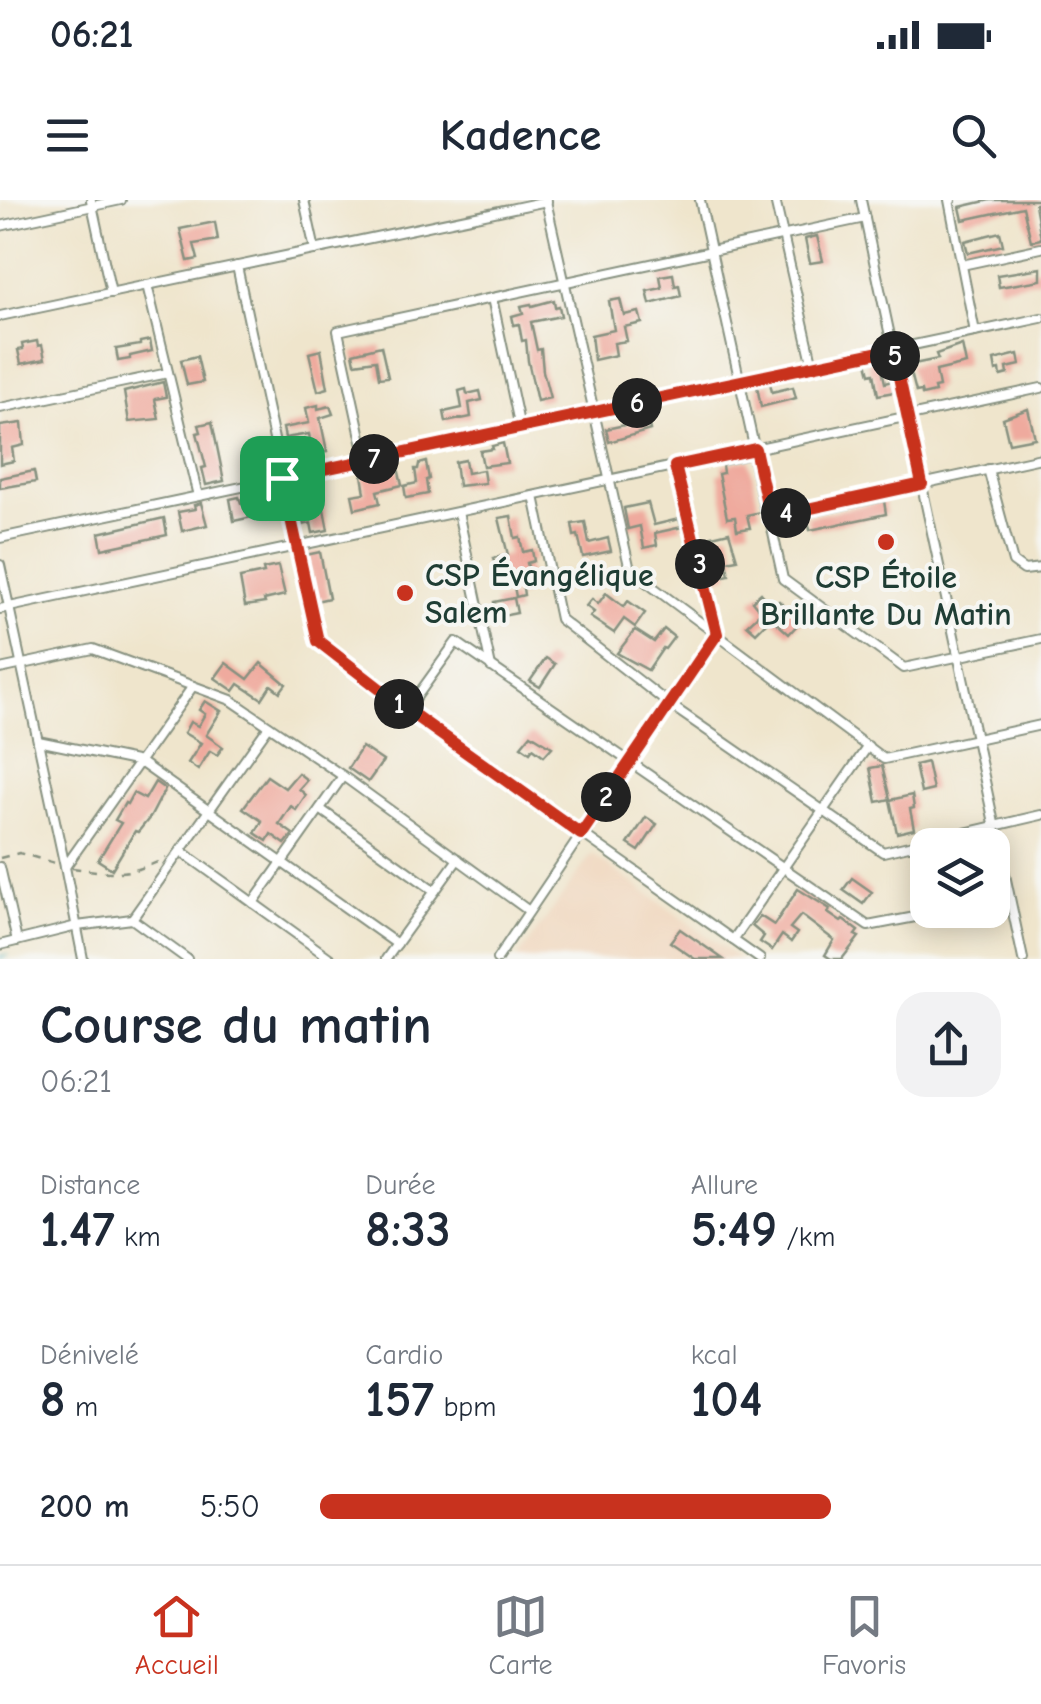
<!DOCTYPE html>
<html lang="fr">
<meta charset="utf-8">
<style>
body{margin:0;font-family:"Comic Neue",sans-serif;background:#f2f2f3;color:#1f2937;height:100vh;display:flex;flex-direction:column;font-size:38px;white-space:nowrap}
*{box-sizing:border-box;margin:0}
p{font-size:32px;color:#747a83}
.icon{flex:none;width:55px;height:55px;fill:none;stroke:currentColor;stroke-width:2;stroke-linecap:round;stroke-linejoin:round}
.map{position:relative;height:759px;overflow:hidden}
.side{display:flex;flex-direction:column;background:#fff;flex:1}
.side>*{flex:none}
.fabs{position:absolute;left:910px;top:628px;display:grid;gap:20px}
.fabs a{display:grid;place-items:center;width:100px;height:100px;border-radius:20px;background:#fff;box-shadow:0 5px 25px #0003;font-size:50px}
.pin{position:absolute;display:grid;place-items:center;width:85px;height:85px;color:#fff;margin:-42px;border-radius:20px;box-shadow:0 5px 15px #0006}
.km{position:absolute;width:50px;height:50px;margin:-25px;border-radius:50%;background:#222;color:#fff;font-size:28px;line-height:50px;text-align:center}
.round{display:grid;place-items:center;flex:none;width:105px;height:105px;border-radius:30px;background:#f2f2f3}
.headline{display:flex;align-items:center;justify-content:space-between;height:170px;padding:0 40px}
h1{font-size:55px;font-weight:700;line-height:75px}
.stats{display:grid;grid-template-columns:repeat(3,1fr);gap:15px;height:170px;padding:10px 40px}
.stats div{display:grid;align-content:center}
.stats b{font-size:50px;font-weight:700}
.stats small{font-size:28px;font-weight:400}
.stats p{font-size:28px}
ul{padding:0 40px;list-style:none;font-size:32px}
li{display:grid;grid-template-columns:160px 120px 1fr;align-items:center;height:75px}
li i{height:25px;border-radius:12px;background:#c8321e}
.status{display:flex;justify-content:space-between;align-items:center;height:70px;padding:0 50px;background:#fff;direction:ltr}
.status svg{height:28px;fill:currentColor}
header{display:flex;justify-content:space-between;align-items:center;height:130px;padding:0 40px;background:#fff;font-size:45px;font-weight:700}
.dock{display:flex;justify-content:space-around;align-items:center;height:140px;border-top:2px solid #e0e1e3;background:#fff;font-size:28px;color:#747a83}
.dock a{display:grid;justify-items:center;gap:5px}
.dock .current{color:#c8321e}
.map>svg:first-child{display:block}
.built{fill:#f0d6bc}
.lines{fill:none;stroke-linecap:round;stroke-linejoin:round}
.stream{stroke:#4db9c8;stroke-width:2.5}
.building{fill:#efaa9e}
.minor-casing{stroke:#879180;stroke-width:12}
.path{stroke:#879180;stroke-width:2.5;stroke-dasharray:8 8;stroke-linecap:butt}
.minor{stroke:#fff;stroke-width:8}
.route-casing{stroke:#fff;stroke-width:20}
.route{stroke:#c8321e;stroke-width:12}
.poi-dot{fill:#c8321e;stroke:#f6f6f2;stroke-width:4}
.labels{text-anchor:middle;stroke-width:8;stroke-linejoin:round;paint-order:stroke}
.poi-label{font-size:32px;font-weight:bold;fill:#1f3d34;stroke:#f6f6f2;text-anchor:start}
</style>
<div class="status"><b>06:21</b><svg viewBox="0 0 49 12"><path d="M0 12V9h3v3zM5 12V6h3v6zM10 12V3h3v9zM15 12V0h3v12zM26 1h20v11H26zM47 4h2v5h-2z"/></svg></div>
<header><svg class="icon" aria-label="menu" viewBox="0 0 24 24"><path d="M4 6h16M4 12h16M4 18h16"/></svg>Kadence<svg class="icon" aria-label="search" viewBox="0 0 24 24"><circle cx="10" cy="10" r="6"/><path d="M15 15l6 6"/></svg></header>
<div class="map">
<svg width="1041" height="759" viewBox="0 0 1041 759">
<rect width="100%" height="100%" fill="#f6f6f2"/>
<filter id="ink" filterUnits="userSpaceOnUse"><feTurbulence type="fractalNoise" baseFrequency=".01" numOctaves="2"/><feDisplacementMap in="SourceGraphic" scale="20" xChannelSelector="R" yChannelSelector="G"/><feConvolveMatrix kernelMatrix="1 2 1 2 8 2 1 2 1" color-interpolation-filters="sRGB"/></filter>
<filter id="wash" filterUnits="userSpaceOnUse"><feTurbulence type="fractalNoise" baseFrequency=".0048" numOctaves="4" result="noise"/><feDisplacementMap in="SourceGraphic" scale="40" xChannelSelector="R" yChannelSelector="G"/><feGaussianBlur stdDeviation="2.25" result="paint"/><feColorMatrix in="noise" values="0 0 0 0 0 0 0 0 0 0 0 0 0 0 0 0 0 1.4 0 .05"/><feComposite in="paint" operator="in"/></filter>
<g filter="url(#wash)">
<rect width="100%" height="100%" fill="#efe5cc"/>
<path class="built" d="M592,654L739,759H517Z"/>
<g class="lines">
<path class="stream" d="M0,757L7,755"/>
</g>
<g id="blocks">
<g class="building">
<path d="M990,0H1040V3L1035,4L1041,39L1031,41L1023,7L963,20L960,7Z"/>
<path d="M215,22L218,40L194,44L198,59L188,61L180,29Z"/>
<path d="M1000,32L1003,45L968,53L965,41Z"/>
<path d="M817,36L823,61L810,63L805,39Z"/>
<path d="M1041,68V80L999,87L997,75Z"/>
<path d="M673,74L675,86L679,85L681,96L650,104L647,91L662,88L660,76Z"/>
<path d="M620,99L624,115L639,112L642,123L624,127L627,141L614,143L616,155L594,160L591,135L614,130L609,101Z"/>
<path d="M554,100L555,107L559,106L561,116L531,122L537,150L541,149L543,171L550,198L537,201L528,161L526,140L522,141L519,124L514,125L512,116L523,113L521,106L531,104L532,106Z"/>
<path d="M150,140L152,151L130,156V159L118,161L116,149L140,145V142Z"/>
<path d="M37,141L38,146L42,145L45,159L21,164L18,150L23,149L22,144Z"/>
<path d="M962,145L966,164L936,171L939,187L934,188L935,192L922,195L921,191L916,192L909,165L938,159L936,154Z"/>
<path d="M381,146L388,177L379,178L376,160L355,163L353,153Z"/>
<path d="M321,150L328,188L318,191L309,153Z"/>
<path d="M1018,154L1020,165L1007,168L1008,174L1001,176L1000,170L996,171L994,160Z"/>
<path d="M197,156L203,182L187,185L181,160Z"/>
<path d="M880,160L885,183L892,181L894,192L878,195L874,173L870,174L867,162Z"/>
<path d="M163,182L166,197L155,199L159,219L129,222L124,192Z"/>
<path d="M770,183L772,192L793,187L796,198L761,207L757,186Z"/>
<path d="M466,189L467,194L480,191L482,200L469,203L471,217L446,222L444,212L462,208L459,191Z"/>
<path d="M318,205V209L330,206L333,214L320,218L327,251L313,255L309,234L285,238L283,228L309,223L306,208Z"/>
<path d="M1028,209L1035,238L1009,243L1003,218Z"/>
<path d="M648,220L650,230L609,242L606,229Z"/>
<path d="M212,222L224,281L206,285L202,268L206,267L197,233L201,232L199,225Z"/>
<path d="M22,223L24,245L12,248L14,261L0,264V226Z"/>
<path d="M503,243L507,263L483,266L480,251L493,249L492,246Z"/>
<path d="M749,259L760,312L747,315L750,328L737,330L735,317L727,318L718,274L723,273L722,265Z"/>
<path d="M465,260L467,273L483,270L485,283L458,286L455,262Z"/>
<path d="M426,262L429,279L426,280L428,294L406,298L404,286L417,283L415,269H418L419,264Z"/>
<path d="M385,264L387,270L398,268L402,285L377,291L380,303L355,309L352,295L365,293L362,275L367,274V269Z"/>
<path d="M34,271L36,282L0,288V278Z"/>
<path d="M321,283L324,294H321L328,330L313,333L311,323L303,325L296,288Z"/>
<path d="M239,297L241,303L249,301L252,317L234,321L230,299Z"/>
<path d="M884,301L886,314L810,330L807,317Z"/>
<path d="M201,303L207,325L182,331L178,312L195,309L194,305Z"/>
<path d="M648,303L654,325L679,319L682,327L655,333L657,345L644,348L640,326L628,329L624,308Z"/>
<path d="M511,316L515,338L520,337L523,352L532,350L534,361L527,363L532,386L523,388L524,395L516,397L512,376L498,379L493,358L508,355L499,318Z"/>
<path d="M164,318L167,335L102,349L99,333Z"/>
<path d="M585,322L589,343L608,338L611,351L583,357L578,335L574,336L572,324Z"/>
<path d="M729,332L737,359L726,361L729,375L711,379L704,352L710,351L708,337Z"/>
<path d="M320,352L329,398L316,401L306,355Z"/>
<path d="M278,366L285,395L264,400L265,403L245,406L240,378L264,373L263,369Z"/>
<path d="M606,393L624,407L628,401L645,413L635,427L624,419L614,433L590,417L594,412L586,406L592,399L598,404Z"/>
<path d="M761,393L773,407L779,401L790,412L799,402L810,411L789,434L771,418L756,433L747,425L761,412L752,401Z"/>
<path d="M514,398L517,413L497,417L494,402Z"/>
<path d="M664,429L674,437L665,449L663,448L648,470L617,453L635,430L654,442Z"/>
<path d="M546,458L555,464L540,487L530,481Z"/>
<path d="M226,463L248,479L261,463L286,484L280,492L271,485L262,499L239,484L234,491L215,478Z"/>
<path d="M205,501L221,511L206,535L223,547L217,555L210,551L198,570L188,563L201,543L184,533L190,522L198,526L205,514L199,510Z"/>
<path d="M531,534L552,547L544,556L533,548L530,552L521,546Z"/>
<path d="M362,547L383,561L368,582L348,568Z"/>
<path d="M927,562L933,590L921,593L915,565Z"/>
<path d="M882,566L890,599L877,602L870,568Z"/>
<path d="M298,573L307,580L299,589L306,595L296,610L291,606L279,624L293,634L285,644L271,634L267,641L255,633L262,621L243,608L267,576L285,588Z"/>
<path d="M155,582L165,589L151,616L138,632L135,631L112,669L98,660L121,623L115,620L125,603L127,604L133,593L145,599Z"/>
<path d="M912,595L914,608L910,609L914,629L897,633L890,600Z"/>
<path d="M646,617L657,624L639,651L628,644Z"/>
<path d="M852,678L872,692L863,704L843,690Z"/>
<path d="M798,689L830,709L828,713L841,722L843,720L858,731L855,735L859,737L842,759H831L825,755L834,740L801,715L790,728L797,733L791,742L782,735L772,750L760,742L764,736L752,726L760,716L774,725Z"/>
<path d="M680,729L723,759H695L670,742Z"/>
</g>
</g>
</g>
<g filter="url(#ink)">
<use href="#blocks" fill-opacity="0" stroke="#879180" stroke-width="2.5"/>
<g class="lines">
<defs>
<g id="minor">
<path d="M91,0L111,93"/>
<path d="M304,0L315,50"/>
<path d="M700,0L783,379L904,468L1041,439"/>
<path d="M775,0L813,166"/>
<path d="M861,0L1023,759"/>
<path d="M951,0H949L975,132"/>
<path d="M546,1L630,370L884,559L1041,525"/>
<path d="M0,26L121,0"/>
<path d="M962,65L1041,48"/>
<path d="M237,66L317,441L407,510L760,759"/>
<path d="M147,85L198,296"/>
<path d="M492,98L520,228"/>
<path d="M0,116L547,1"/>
<path d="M0,208L168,173"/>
<path d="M366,260L338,131L865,18"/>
<path d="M988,269L1013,362L1024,370L1041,368"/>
<path d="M534,296L560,419L669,504L883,652L1041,615"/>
<path d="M458,312L491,467"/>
<path d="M770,317L1041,258"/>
<path d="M0,338L1041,118"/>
<path d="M0,365L65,667L83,759"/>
<path d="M0,409L1041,188"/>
<path d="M0,469L93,449L231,500L343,576L529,711"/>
<path d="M407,510L456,442L868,726L952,710"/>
<path d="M38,541L140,562L397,744"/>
<path d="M320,609L435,691"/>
<path d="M181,651L331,759"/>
<path d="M0,667L17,741"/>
<path d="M65,667L193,486"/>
<path d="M992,702L1010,699"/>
<path d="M253,703L343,576"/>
<path d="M132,719L269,526"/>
<path d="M733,740L868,546"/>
<path d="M0,745L77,726L132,719L187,759"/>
<path d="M386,759L458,659"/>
<path d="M497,759L717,434L675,266"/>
</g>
</defs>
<use href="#minor" class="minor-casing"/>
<g class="path">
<path d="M0,658L19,653L55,663"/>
<path d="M72,668C114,673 127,677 166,658"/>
</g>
<use href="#minor" class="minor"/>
</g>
</g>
<g class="lines" filter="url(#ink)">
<defs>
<path id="route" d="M893,149L922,284L770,317L755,249L675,266L717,434L581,634L407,510L318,441L282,278Z"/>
</defs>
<use href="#route" class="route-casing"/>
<use href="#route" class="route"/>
</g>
<g class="poi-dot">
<circle cx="886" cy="342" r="10"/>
<circle cx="405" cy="393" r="10"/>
</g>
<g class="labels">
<g class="poi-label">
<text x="425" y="386">CSP Évangélique<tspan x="425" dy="37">Salem</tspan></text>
<text x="886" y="388" text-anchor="middle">CSP Étoile<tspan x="886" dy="37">Brillante Du Matin</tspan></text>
</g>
</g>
</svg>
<div class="fabs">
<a><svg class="icon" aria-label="layers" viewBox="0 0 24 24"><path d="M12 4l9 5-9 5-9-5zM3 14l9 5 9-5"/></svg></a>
</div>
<div class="pin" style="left:282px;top:278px;background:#1e9e55"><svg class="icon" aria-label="arrive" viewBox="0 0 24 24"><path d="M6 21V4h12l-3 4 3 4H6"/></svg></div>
<b class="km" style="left:399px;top:504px">1</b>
<b class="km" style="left:606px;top:597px">2</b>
<b class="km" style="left:700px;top:364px">3</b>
<b class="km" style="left:786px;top:313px">4</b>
<b class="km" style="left:895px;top:156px">5</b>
<b class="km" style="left:637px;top:203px">6</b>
<b class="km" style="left:374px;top:259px">7</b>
</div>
<section class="side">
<div class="headline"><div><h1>Course du matin</h1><p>06:21</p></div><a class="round"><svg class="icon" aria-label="share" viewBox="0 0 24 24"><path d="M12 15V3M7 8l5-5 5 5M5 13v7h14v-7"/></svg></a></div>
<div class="stats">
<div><p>Distance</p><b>1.47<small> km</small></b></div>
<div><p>Durée</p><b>8:33</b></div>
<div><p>Allure</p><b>5:49<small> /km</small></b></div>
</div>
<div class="stats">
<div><p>Dénivelé</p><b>8<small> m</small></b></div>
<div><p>Cardio</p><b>157<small> bpm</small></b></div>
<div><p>kcal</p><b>104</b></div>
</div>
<ul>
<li><b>200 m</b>5:50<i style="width:75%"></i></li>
</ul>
</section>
<nav class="dock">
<a class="current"><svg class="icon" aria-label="home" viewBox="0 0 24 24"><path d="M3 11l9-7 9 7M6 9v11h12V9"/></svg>Accueil</a>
<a><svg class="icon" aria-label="map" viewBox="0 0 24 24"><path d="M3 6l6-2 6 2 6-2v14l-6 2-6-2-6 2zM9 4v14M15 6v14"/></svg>Carte</a>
<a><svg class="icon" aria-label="saved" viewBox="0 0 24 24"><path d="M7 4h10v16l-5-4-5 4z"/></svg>Favoris</a>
</nav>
